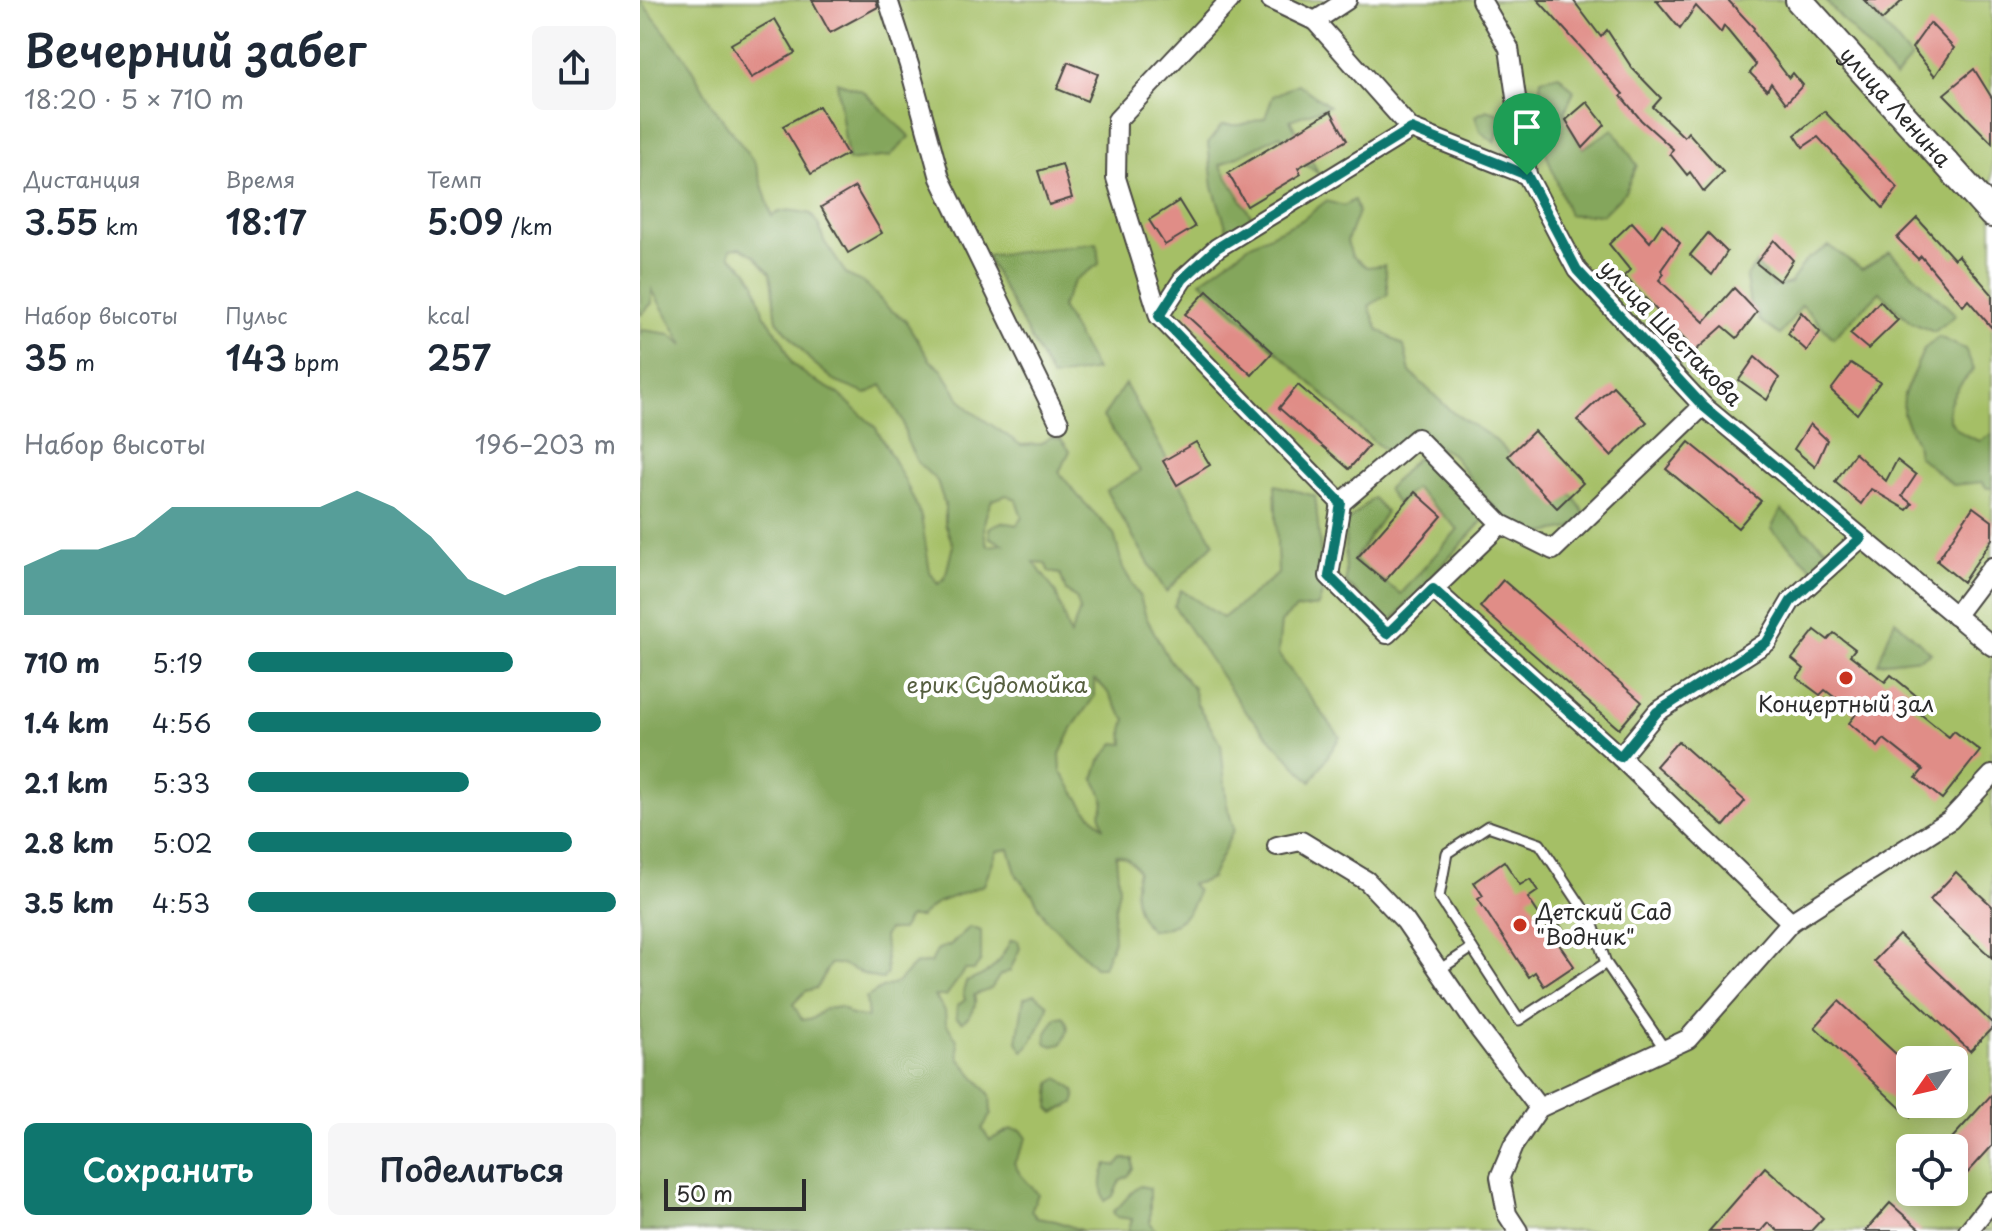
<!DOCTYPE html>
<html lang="ru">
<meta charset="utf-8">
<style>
body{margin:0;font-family:"Playpen Sans",sans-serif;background:#f6f6f7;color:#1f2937;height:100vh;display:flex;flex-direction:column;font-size:30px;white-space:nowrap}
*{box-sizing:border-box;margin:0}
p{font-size:26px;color:#747a83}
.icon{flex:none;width:44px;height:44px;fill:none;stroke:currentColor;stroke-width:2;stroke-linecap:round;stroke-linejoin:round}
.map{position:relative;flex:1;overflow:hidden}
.panel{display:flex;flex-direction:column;background:#fff;width:640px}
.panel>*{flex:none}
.needle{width:52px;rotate:236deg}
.tools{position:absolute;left:1256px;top:1046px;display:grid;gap:16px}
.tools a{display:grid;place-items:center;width:72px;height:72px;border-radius:12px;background:#fff;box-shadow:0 4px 20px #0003;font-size:40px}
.scale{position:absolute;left:24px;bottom:20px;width:142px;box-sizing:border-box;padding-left:8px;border:4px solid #2b2b2b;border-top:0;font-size:22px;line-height:28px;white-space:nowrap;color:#2b2b2b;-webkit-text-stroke:6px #fff;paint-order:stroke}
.pin{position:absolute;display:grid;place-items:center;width:68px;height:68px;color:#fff;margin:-82px -34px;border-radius:50% 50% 50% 0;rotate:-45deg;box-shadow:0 0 8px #0007}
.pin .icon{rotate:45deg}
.round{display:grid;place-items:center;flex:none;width:84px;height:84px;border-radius:12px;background:#f6f6f7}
.headline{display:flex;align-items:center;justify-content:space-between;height:136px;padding:0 24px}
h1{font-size:44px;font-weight:600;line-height:60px}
.metrics{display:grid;grid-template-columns:repeat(3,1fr);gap:12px;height:136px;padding:8px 24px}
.metrics div{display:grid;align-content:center}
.metrics b{font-size:34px;font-weight:600}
.metrics small{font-size:22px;font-weight:400}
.metrics p{font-size:22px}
.chart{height:224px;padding:16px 24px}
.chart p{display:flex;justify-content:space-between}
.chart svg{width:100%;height:144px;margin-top:8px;fill:#0f766e;opacity:.7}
.primary-button{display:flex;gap:16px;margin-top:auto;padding:16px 24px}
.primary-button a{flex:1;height:92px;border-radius:12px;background:#0f766e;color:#fff;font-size:32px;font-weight:600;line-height:92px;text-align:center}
.primary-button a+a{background:#f6f6f7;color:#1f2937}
ul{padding:0 24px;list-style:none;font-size:26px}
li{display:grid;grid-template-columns:128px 96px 1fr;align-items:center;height:60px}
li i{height:20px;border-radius:10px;background:#0f766e}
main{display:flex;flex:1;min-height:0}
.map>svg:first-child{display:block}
.green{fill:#a5bf66;stroke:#687548;stroke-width:2;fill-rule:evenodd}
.forest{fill:#84a65b;stroke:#586843;stroke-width:2;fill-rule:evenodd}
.building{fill:#e08d87}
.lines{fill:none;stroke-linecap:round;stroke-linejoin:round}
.lane-casing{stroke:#484743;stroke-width:13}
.street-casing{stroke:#484743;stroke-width:22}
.secondary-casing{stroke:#484743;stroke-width:30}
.lane{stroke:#fff;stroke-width:9}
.street{stroke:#fff;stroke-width:18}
.secondary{stroke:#fff;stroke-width:26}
.route-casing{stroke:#fff;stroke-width:16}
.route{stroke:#0f766e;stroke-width:10}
.poi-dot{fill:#c8321e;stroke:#fff;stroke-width:3}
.labels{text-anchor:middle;stroke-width:8;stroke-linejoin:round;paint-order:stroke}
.street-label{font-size:22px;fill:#2b2b2b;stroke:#fff}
.park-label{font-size:22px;fill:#565f40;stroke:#fff}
.poi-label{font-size:22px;fill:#2b2b2b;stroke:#fff}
</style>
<main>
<section class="panel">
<div class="headline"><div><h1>Вечерний забег</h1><p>18:20 · 5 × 710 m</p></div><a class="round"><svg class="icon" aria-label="share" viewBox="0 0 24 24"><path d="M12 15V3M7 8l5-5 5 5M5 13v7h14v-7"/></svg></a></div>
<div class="metrics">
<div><p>Дистанция</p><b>3.55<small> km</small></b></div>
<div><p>Время</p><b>18:17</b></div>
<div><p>Темп</p><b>5:09<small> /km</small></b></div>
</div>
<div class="metrics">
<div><p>Набор высоты</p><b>35<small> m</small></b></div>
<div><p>Пульс</p><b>143<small> bpm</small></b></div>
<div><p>kcal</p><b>257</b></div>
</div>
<div class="chart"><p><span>Набор высоты</span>196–203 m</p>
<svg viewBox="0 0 160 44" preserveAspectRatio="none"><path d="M0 44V29L10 24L20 24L30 20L40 11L50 11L60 11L70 11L80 11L90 6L100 11L110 20L120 33L130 38L140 33L150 29L160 29V44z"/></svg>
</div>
<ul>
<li><b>710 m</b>5:19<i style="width:72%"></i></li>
<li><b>1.4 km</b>4:56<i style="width:96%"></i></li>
<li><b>2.1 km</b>5:33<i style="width:60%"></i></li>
<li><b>2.8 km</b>5:02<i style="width:88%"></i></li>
<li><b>3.5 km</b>4:53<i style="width:100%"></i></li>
</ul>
<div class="primary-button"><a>Сохранить</a><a>Поделиться</a></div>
</section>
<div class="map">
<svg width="1352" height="1231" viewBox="0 0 1352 1231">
<rect width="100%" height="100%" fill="#fff"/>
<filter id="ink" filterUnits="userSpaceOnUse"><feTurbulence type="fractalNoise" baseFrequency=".0125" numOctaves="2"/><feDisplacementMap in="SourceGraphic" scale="16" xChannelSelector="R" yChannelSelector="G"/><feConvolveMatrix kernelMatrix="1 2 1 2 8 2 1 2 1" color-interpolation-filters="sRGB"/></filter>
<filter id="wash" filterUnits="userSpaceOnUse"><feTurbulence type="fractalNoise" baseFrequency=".006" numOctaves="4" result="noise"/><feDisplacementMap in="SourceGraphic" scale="32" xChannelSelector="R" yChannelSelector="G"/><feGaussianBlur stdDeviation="1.8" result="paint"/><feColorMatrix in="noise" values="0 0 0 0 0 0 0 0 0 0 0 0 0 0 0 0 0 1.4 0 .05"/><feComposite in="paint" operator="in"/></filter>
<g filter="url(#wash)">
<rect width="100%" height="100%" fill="#eee6ca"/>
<path class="green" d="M0,0H1352V1231H0ZM1270,1060H1314V1104H1270ZM1270,1148H1314V1192H1270Z"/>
<g class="forest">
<path d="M0,0L47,60L72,105L115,163L132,216C144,207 156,211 171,214L179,226L184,241L207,275L226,284L248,308L265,320L290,360L302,370L320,399L331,411L381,445L400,444L411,437L421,439L430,451L419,472L439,497L474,534L483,568L500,597L506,617L528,658L553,688L557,704L581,744L587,805L594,829L571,878L562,882L551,884L557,891C552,914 535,930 511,930C495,915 491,892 498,871C493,862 487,856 476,855L479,888L473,919L474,940L463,967H455L405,918L393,895L377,876L369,849L357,851L344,885L296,903L280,917H269L261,930H248L244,937L247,973L243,979C224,979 208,962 190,964L177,988L166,991L153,1004L162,1020L173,1018L184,1009L201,1007L211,1015L228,1018L226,998L242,988L257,983L274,965L291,962L298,949L310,945L330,927L341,931V961L334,970H325L306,996H295L305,1011L306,1023L317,1040L319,1058L350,1095L351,1114L342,1129L350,1140L371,1129L381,1130L387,1138L374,1163L380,1174L398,1194L391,1211L397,1218L416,1221L443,1231H0V333L3,330L30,334L44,345L12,290V303L0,316ZM100,247L115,256L130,273L137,320L169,359L196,382L226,394L242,385L262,419L267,441L277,462L297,481L305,505V524L313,545L305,578L298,584L290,572L281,516L265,481L236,428L199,394L170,378L152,364L143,342L123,312L115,283L108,271L90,256V249ZM367,495L376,500L382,517L377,525C365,522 359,521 349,528L350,538L363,544L348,546C341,529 344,517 352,500ZM394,562L405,563L409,572L420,574L426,591L436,598L440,610L430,636L416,593ZM454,680C470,688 474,708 486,719L483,730L484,744L475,743L460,761L454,779C460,792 469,799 460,813L464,828L444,807L421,771L420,754L433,727L454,697Z"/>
<path d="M1185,0H1223L1271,58L1255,78Z"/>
<path d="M919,75L934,91L925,111L929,125L943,148L973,129L997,165L985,192L963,214L929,215L905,150L897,111L901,79Z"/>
<path d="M197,82L223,91L270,137L250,156L208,161Z"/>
<path d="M658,84L689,106L650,120L679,174L666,165L640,135L580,165L612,217L589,235L573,187L568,143L582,125H600L625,118L633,96Z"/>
<path d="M847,110L863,115L855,143L840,131L835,116Z"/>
<path d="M714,200L718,212L707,241L712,256L727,267L745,265L748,294L729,306L738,329L764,346L770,372L812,412L853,438L890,474L912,476L935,498L945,515L931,528L899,534L872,523L845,498L811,453L770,435L754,457L733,441L561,281L611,244L662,220L686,201L704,206Z"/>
<path d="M457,243L459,264L435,280L421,307L456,370L412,378L346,256Z"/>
<path d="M1189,246L1222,269L1250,252L1316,315L1294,332L1270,322L1240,292L1193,338L1162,305L1140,335L1119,320L1117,312L1110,305L1106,278L1116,263L1134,287L1150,283L1166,260Z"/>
<path d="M1299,337L1325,349L1334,369C1306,398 1292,425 1340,441L1352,434V488H1347L1342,482L1313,485L1278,456L1276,443L1263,414L1264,394L1284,349Z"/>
<path d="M485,384L574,543L526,592L466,491L500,471L463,417Z"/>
<path d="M779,455L845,518L750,623L706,583L705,524L733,498L746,512L714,560L761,594L818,529L775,488L757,504L747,489Z"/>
<path d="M635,485L675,496L684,587L678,606L656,609L641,622L638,654L700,737L671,782L604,710L534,606L541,590L583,618L638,574Z"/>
<path d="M1141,510L1192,553L1179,574L1131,529Z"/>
<path d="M1255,620L1291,653L1280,658L1238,663Z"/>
<path d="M371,940L378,941L380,948L370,971L360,975L351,989L334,995C338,1007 332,1015 322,1022L316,1017L317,1006L325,1000L323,992L326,982C354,972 357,966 371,940Z"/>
<path d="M395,994L408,1005C407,1014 391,1046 383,1051L377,1042L384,998Z"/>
<path d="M423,1016C431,1027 428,1034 421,1044L413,1046L406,1043L407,1033L416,1018Z"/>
<path d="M419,1078L435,1091L436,1098L434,1103L414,1113L409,1108L411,1083Z"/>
<path d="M483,1159H493V1168L488,1176L480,1180L473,1196L465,1201C460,1188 461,1176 467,1164L477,1166Z"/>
<path d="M500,1186L510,1188V1222L516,1231H488L492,1219L477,1217L473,1212C483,1204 489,1193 500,1186Z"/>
</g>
<g id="blocks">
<g class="building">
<path d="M172,0H236L238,7L190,33Z"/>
<path d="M898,0H933L961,37L967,30L992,68L1021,98L1013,107L1044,137L1048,132L1083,172L1064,192L1050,172L1047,175L1030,154L1033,149L1001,120L981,96L983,94Z"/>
<path d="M1016,0H1088L1114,28L1113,31L1149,78L1153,73L1163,85L1146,103L1131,83L1127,90L1110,73L1116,65L1084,26L1081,33L1056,6L1040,29Z"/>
<path d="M1224,0H1263L1242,20Z"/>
<path d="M135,19L155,53L111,78L91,44Z"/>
<path d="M1290,23L1314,48L1295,76L1272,48Z"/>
<path d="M428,62L458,74L447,101L417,89Z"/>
<path d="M1334,69L1352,98V143L1304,94Z"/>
<path d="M947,102L965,125L943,148L926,120Z"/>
<path d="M179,106L207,154L171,174L143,126Z"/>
<path d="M691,111L707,140L658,168L661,174L607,206L588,173Z"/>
<path d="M1184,111L1258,188L1243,208L1178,137L1163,147L1155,135Z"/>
<path d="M422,164L432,198L409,205L398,171Z"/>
<path d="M215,187L242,233L208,253L181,207Z"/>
<path d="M539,201L555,227L525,245L509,220Z"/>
<path d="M1277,218L1314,259L1318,255L1352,294V328L1328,300L1323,306L1281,256L1278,259L1257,238Z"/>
<path d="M992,222L1010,242L1022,224L1040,243L1021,270L1024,274L1019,280L1064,322L1094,288L1117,312L1097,338L1083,326L1044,361L1037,354L1047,342L984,276L990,270L969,244Z"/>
<path d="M1068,233L1087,252L1072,275L1050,255Z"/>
<path d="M1134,240L1153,260L1139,281L1116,263Z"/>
<path d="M567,291L633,352L612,375L545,314Z"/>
<path d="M1240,301L1258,320L1228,349L1210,334Z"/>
<path d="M1161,312L1180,332L1167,351L1148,334Z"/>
<path d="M1115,357L1139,378L1127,400L1099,380Z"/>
<path d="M1211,363L1240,382L1217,414L1191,390Z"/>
<path d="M658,385L729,446L709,469L639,408Z"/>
<path d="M973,386L1007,422L971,456L937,420Z"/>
<path d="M1170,424L1187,440L1175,467L1154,449Z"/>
<path d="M894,431L943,483L917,508L868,456Z"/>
<path d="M556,442L570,465L537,485L523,461Z"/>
<path d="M1049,442L1121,501L1098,528L1026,469Z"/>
<path d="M1215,453L1246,481L1257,460L1276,475L1262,496L1272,504L1267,510L1231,489L1221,504L1195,482Z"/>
<path d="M775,492L802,516L745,581L717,558Z"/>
<path d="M1333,507L1352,521V539L1323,582L1297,561Z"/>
<path d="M863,580L1002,702L979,729L840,607Z"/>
<path d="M1175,630L1188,640L1194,633L1215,649L1210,655L1245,682L1251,675L1279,698L1272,707L1309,737L1314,731L1340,751L1302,799L1276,778L1283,770L1244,739L1238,747L1209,723L1216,714L1185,690L1180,695L1157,678L1164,669L1152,659Z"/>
<path d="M1038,741L1105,801L1084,826L1016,766Z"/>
<path d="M864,861L880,885L890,879L898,891L888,898L908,928L917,921L926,934L916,940L934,966L904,986L895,972L889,977L838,899L843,896L834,882Z"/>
<path d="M1316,872L1352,906V958L1290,900Z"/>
<path d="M1259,935L1352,1023V1028L1330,1051L1234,961Z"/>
<path d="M1199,1001L1270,1067V1117L1175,1027Z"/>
<path d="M1352,1094V1146L1314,1188V1148H1303Z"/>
<path d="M1125,1167L1183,1218L1171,1231H1138L1128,1223L1121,1231H1069Z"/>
<path d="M1250,1203L1282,1231H1225Z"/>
</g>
</g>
</g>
<g filter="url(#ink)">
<use href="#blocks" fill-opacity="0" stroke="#484743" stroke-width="2"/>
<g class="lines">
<defs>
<g id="lane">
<path d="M966,963L952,922L900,844L848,826L807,853L799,897L879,1020L966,963L1024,1048"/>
<path d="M799,970L832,948"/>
</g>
<g id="street">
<path d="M248,0L269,65L300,178L419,422"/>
<path d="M631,0L675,21"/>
<path d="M707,0L675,21L771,129"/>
<path d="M841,0L869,48L887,175L937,270L1063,406L1352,646"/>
<path d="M519,316L476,178L477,120L590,0"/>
<path d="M701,503L519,316L543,279L577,248L771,129L887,175"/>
<path d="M861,524L777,438L701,503L689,576L747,634L861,524L913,550L1063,406"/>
<path d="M793,589L980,757L1151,922"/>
<path d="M1315,616L1352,567"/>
<path d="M980,757L1017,712L1127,642L1151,601L1221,538"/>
<path d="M637,846L661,841L727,881L765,921L839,1029L899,1108"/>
<path d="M878,1231L867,1214L860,1177L873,1146L899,1108L1048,1039L1151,922L1310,820L1352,775"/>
<path d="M1328,1231L1352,1201"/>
</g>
<g id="secondary">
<path id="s1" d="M1159,0L1352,214"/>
</g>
</defs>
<use href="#lane" class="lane-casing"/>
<use href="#street" class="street-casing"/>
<use href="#secondary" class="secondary-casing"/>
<use href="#lane" class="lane"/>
<use href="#street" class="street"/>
<use href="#secondary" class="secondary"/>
</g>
</g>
<g class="lines" filter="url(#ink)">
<defs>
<path id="route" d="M771,129L887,175L937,270L1063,406L1221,538L1151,601L1127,642L1017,712L980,757L793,589L747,634L689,576L701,503L519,316L543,279L577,248Z"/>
</defs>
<use href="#route" class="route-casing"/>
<use href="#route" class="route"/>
</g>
<g class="poi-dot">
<circle cx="1206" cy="678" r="8"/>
<circle cx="880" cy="925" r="8"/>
</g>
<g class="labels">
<g class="street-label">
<text dy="8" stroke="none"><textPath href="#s1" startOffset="144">улица Ленина</textPath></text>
<text transform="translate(1031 333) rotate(46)" y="8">улица Шестакова</text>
</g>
<g class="park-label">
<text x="357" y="693">ерик Судомойка</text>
</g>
<g class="poi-label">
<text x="1206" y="712">Концертный зал</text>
<text x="896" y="920" text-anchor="start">Детский Сад<tspan x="896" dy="25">"Водник"</tspan></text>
</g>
</g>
</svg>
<div class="tools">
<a><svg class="needle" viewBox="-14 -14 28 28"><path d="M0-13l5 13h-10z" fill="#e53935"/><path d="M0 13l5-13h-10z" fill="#747a83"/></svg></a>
<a><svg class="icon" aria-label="locate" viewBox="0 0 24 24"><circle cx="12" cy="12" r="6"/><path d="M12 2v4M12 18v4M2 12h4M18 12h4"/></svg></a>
</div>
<div class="scale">50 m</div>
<div class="pin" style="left:887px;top:175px;background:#1e9e55"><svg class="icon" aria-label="arrive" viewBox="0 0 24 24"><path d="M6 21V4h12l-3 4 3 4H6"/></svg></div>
</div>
</main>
